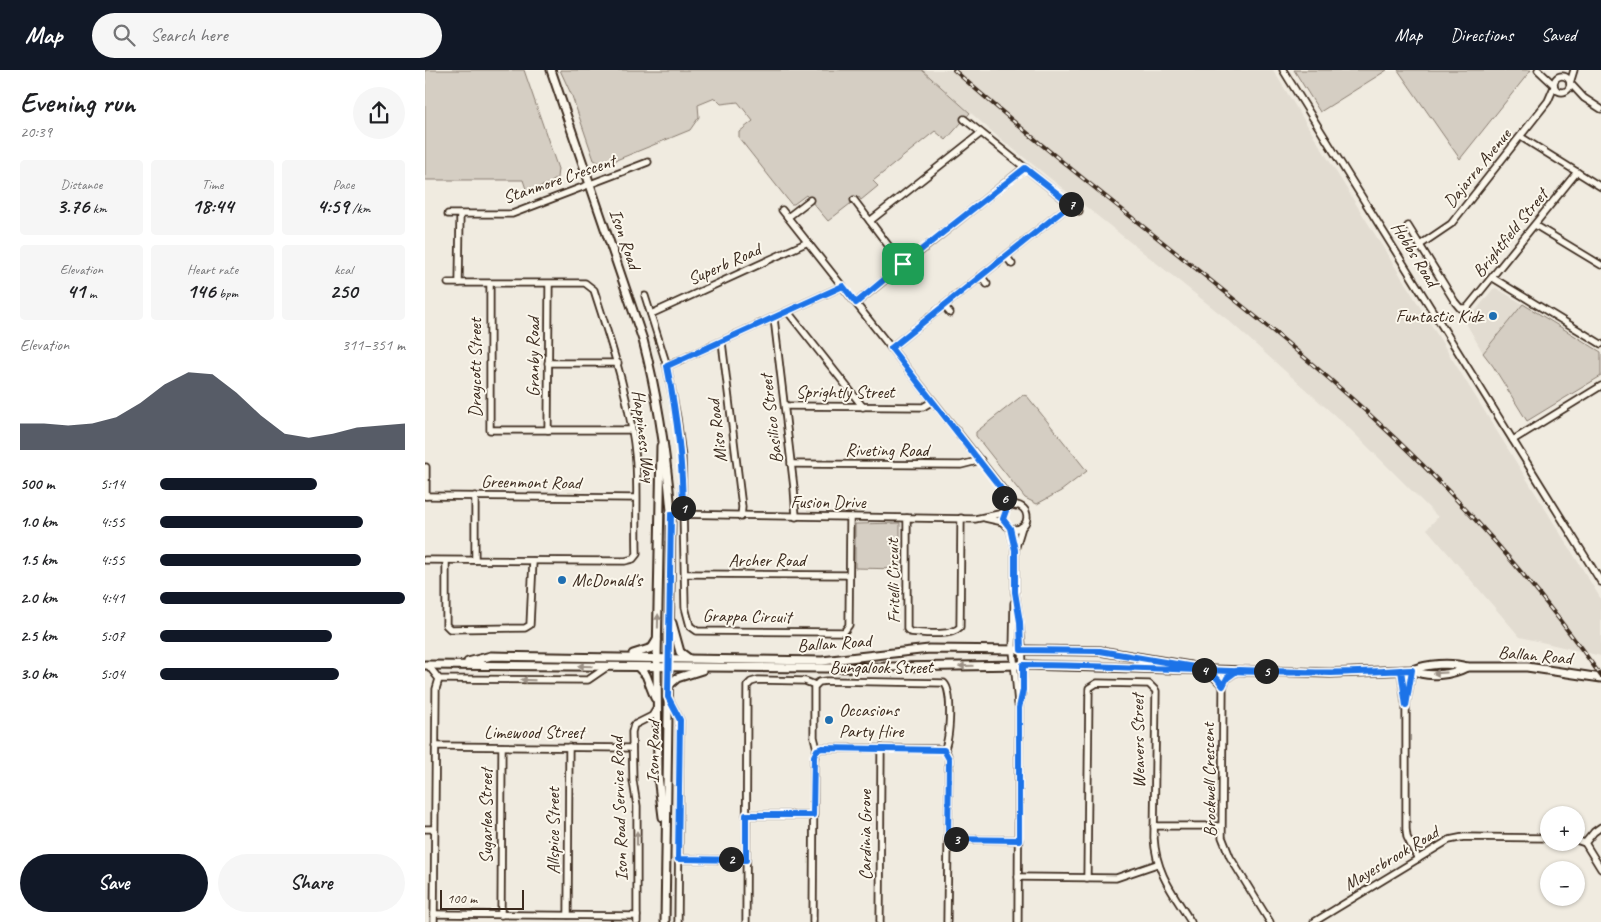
<!DOCTYPE html>
<meta charset="utf-8">
<style>
body{margin:0;font-family:Caveat,sans-serif;background:#f6f6f6;color:#202124;height:100vh;display:flex;flex-direction:column;font-size:19px;white-space:nowrap}
*{box-sizing:border-box;margin:0}
p{font-size:16px;color:#757577}
.icon{flex:none;width:28px;height:28px;fill:none;stroke:currentColor;stroke-width:2;stroke-linecap:round;stroke-linejoin:round}
.map{position:relative;flex:1;overflow:hidden}
.side{display:flex;flex-direction:column;background:#fff;width:425px}
.side>*{flex:none}
.buttons{position:absolute;left:1115px;top:736px;display:grid;gap:10px}
.buttons a{display:grid;place-items:center;width:45px;height:45px;border-radius:50%;background:#fff;box-shadow:0 1px 4px #0004;font-size:25px}
.scale{position:absolute;left:15px;bottom:12px;width:84px;box-sizing:border-box;padding-left:5px;border:2px solid #3b2a1e;border-top:0;font-size:14px;line-height:18px;white-space:nowrap;color:#3b2a1e;-webkit-text-stroke:4px #fbf7ec;paint-order:stroke}
.pin{position:absolute;display:grid;place-items:center;width:42px;height:42px;color:#fff;margin:-21px;border-radius:10px;box-shadow:0 2px 8px #0006}
.km{position:absolute;width:25px;height:25px;margin:-12px;border-radius:50%;background:#222;color:#fff;font-size:14px;line-height:25px;text-align:center}
.round{display:grid;place-items:center;flex:none;width:52px;height:52px;border-radius:26px;background:#f6f6f6}
.headline{display:flex;align-items:center;justify-content:space-between;height:85px;padding:0 20px}
h1{font-size:28px;font-weight:800;line-height:38px}
.metrics{display:grid;grid-template-columns:repeat(3,1fr);gap:8px;height:85px;padding:5px 20px}
.metrics div{display:grid;align-content:center;border-radius:5px;background:#f6f6f6;text-align:center}
.metrics b{font-size:21px;font-weight:800}
.metrics small{font-size:14px;font-weight:400}
.metrics p{font-size:14px}
.chart{height:140px;padding:10px 20px}
.chart p{display:flex;justify-content:space-between}
.chart svg{width:100%;height:90px;margin-top:5px;fill:#111827;opacity:.7}
.action{display:flex;gap:10px;margin-top:auto;padding:10px 20px}
.action a{flex:1;height:58px;border-radius:30px;background:#111827;color:#fff;font-size:20px;font-weight:800;line-height:58px;text-align:center}
.action a+a{background:#f6f6f6;color:#202124}
ul{padding:0 20px;list-style:none;font-size:16px}
li{display:grid;grid-template-columns:80px 60px 1fr;align-items:center;height:38px}
li i{height:12px;border-radius:6px;background:#111827}
header{display:flex;align-items:center;gap:30px;box-sizing:border-box;height:70px;padding:0 25px;background:#111827;color:#fff}
header strong{font-size:24px}
nav{display:flex;gap:28px;margin-inline-start:auto;font-size:18px}
.search{width:350px;height:45px;background:#f6f6f6;display:flex;align-items:center;gap:12px;box-sizing:border-box;padding:0 18px;border-radius:28px;color:#757577;font-size:19px}
main{display:flex;flex:1;min-height:0}
.map>svg:first-child{display:block}
.built{fill:#e2dcd1}
.green{fill:#d5cec3;stroke:#887c70}
.lines{fill:none;stroke-linecap:round;stroke-linejoin:round}
.minor-casing{stroke:#3b2a1e;stroke-width:9}
.major-casing{stroke:#3b2a1e;stroke-width:11}
.minor{stroke:#fbf7ec;stroke-width:5.5}
.major{stroke:#fbf7ec;stroke-width:7}
.rail-casing{stroke:#3b2a1e;stroke-width:4}
.rail{stroke:#fbf7ec;stroke-width:2;stroke-dasharray:5.5;stroke-linecap:butt}
.oneway{fill:#9b9085}
.route-casing{stroke:#fff;stroke-width:10}
.route{stroke:#1a73e8;stroke-width:6}
.poi-dot{fill:#1f6fb2;stroke:#fbf7ec;stroke-width:2}
.labels{text-anchor:middle;stroke-width:4;stroke-linejoin:round;paint-order:stroke}
.street-label{font-size:18px;fill:#3b2a1e;stroke:#fbf7ec}
.poi-label{font-size:18px;fill:#3b2a1e;stroke:#fbf7ec;text-anchor:start}
</style>
<header>
<strong>Map</strong>
<div class="search"><svg class="icon" aria-label="search" viewBox="0 0 24 24"><circle cx="10" cy="10" r="6"/><path d="M15 15l6 6"/></svg>Search here</div>
<nav><a>Map</a><a>Directions</a><a>Saved</a></nav>
</header>
<main>
<section class="side">
<div class="headline"><div><h1>Evening run</h1><p>20:39</p></div><a class="round"><svg class="icon" aria-label="share" viewBox="0 0 24 24"><path d="M12 15V3M7 8l5-5 5 5M5 13v7h14v-7"/></svg></a></div>
<div class="metrics">
<div><p>Distance</p><b>3.76<small> km</small></b></div>
<div><p>Time</p><b>18:44</b></div>
<div><p>Pace</p><b>4:59<small> /km</small></b></div>
</div>
<div class="metrics">
<div><p>Elevation</p><b>41<small> m</small></b></div>
<div><p>Heart rate</p><b>146<small> bpm</small></b></div>
<div><p>kcal</p><b>250</b></div>
</div>
<div class="chart"><p><span>Elevation</span>311–351 m</p>
<svg viewBox="0 0 160 44" preserveAspectRatio="none"><path d="M0 44V31L10 31L20 32L30 31L40 28L50 21L60 12L70 6L80 7L90 16L100 27L110 36L120 38L130 36L140 33L150 32L160 31V44z"/></svg>
</div>
<ul>
<li><b>500 m</b>5:14<i style="width:64%"></i></li>
<li><b>1.0 km</b>4:55<i style="width:83%"></i></li>
<li><b>1.5 km</b>4:55<i style="width:82%"></i></li>
<li><b>2.0 km</b>4:41<i style="width:100%"></i></li>
<li><b>2.5 km</b>5:07<i style="width:70%"></i></li>
<li><b>3.0 km</b>5:04<i style="width:73%"></i></li>
</ul>
<div class="action"><a>Save</a><a>Share</a></div>
</section>
<div class="map">
<svg width="1176" height="852" viewBox="0 0 1176 852">
<rect width="100%" height="100%" fill="#f0ebe0"/>
<filter id="ink" filterUnits="userSpaceOnUse"><feTurbulence type="fractalNoise" baseFrequency=".02" numOctaves="2"/><feDisplacementMap in="SourceGraphic" scale="10" xChannelSelector="R" yChannelSelector="G"/><feConvolveMatrix kernelMatrix="1 2 1 2 8 2 1 2 1" color-interpolation-filters="sRGB"/></filter>
<g filter="url(#ink)">
<g class="built">
<path d="M497,0H848L1176,529V586L1095,567L1002,459L1013,447L925,359L803,250L572,66Z"/>
<path d="M1071,218L1098,234L1058,283L1041,253L1068,219Z"/>
</g>
<g class="green">
<path d="M0,0H99L133,99L132,108L125,113L102,122L98,110H0Z"/>
<path d="M135,0H497L545,43L521,70L510,61L448,111L453,116L436,130L434,127L403,151L381,125L369,134H366L314,68V62L328,51L313,32L296,34L290,28L273,35L274,47L265,60L179,95L169,90L147,26Z"/>
<path d="M869,0H962L895,42Z"/>
<path d="M973,0H1106L1035,89Z"/>
<path d="M1098,234L1176,282V306L1102,351L1068,296L1058,283Z"/>
<path d="M598,325L602,326L662,401L636,421L612,434L600,428L551,366V362Z"/>
<path d="M475,453V499L430,498V454Z"/>
</g>
<g class="lines">
<defs>
<g id="minor">
<path d="M858,0L1176,512"/>
<path d="M1113,0L1129,15"/>
<circle cx="1137" cy="14" r="8"/>
<path d="M1145,13L1149,0"/>
<path d="M1146,14L1159,28L1176,39"/>
<path d="M539,49L654,141"/>
<path d="M1096,67L1176,117"/>
<path d="M429,130L478,195"/>
<path d="M357,140L591,436"/>
<path d="M23,144H87L223,92"/>
<path d="M363,147L385,130"/>
<path d="M445,151L556,63"/>
<path d="M1110,155L1176,195"/>
<path d="M983,156L1030,232L1035,238H1042L1152,102"/>
<path d="M995,175L1026,154L1123,31L1129,17"/>
<path d="M581,186L587,194"/>
<path d="M556,206L562,214"/>
<path d="M1068,208L1176,274"/>
<path d="M34,213L35,145"/>
<path d="M65,214V360H206"/>
<path d="M220,226L242,296L252,348L257,387L260,537L265,556L272,561L419,562L424,555L425,448"/>
<path d="M431,233L599,98"/>
<path d="M519,236L525,243"/>
<path d="M363,242L438,337"/>
<path d="M226,244L383,172"/>
<path d="M349,248L369,418L371,447"/>
<path d="M297,272L317,437L316,447"/>
<path d="M466,278L646,134"/>
<path d="M123,293H193"/>
<path d="M242,296L418,216"/>
<path d="M360,336L498,337L508,331"/>
<path d="M123,360L124,214"/>
<path d="M1088,370L1176,316"/>
<path d="M366,394L536,395L556,390"/>
<path d="M1,397V426"/>
<path d="M578,421L582,438"/>
<path d="M0,426L211,428"/>
<circle cx="590" cy="447" r="12"/>
<path d="M246,444L550,449L579,443"/>
<path d="M482,448V559L485,562C498,563 526,567 535,557L536,448"/>
<path d="M560,448L578,452"/>
<path d="M585,458L590,478"/>
<path d="M0,490L200,491L208,489L212,484C211,453 213,422 211,391C206,332 187,276 169,220L160,213H23"/>
<path d="M50,490V426"/>
<path d="M21,491V555L25,559L100,558L105,555L108,491"/>
<path d="M261,504L424,505"/>
<path d="M590,522C596,560 602,600 594,638L593,852"/>
<path d="M590,524V480L597,457"/>
<path d="M589,533L588,580L593,634"/>
<path d="M3,595L14,609L163,610L182,597"/>
<path d="M782,600L798,616"/>
<path d="M976,600L980,632"/>
<path d="M987,600L981,636V759L982,767L993,789"/>
<path d="M812,601L802,608L798,616L797,767L805,787L845,852"/>
<path d="M243,627L255,650L253,852"/>
<path d="M10,676L207,678"/>
<path d="M392,679L389,667V617L394,612L402,611L519,613C528,621 525,669 519,680"/>
<path d="M321,745H388"/>
<path d="M729,756H796"/>
<path d="M0,759H9"/>
<path d="M523,769L594,770"/>
<path d="M1151,770L1160,773L1176,799"/>
<path d="M1160,773L1169,762L1176,757"/>
<path d="M253,789L321,790"/>
<path d="M593,807L691,808L732,794"/>
<path d="M662,808L664,618L672,613L724,614L731,621L729,768C731,803 748,823 766,852"/>
<path d="M9,844L212,846"/>
<path d="M76,845L77,677"/>
<path d="M143,845L144,677"/>
<path d="M9,852L11,619L14,609"/>
<path d="M212,852V736L208,711L207,662L209,655L227,646L232,638"/>
<path d="M321,852L322,616L326,612L333,610L380,611L390,615"/>
<path d="M388,852L389,690L391,681L397,678L513,679L521,681L524,689L522,852"/>
<path d="M455,852L456,678"/>
<path d="M889,852L1024,770L1039,767L1124,768"/>
</g>
<g id="major">
<path d="M126,0L218,270C233,327 241,383 246,441L240,852"/>
<path d="M236,376L232,588L233,706L238,747"/>
<path d="M247,553L255,582L263,588"/>
<path d="M208,584L227,578L232,570"/>
<path d="M43,592L66,586L397,591L504,579L596,580L675,581L765,596"/>
<path d="M0,595L401,598L598,595L905,603L987,600C1002,594 1026,592 1042,597H1102L1176,608"/>
<path d="M214,598L221,605L230,628"/>
<path d="M987,600C1002,608 1027,605 1042,597"/>
<path d="M244,615L252,608L277,600"/>
</g>
</defs>
<use href="#minor" class="minor-casing"/>
<use href="#major" class="major-casing"/>
<use href="#minor" class="minor"/>
<use href="#major" class="major"/>
<defs>
<path id="rail" d="M529,0C664,120 812,224 945,345C1031,423 1109,511 1176,606"/>
</defs>
<use href="#rail" class="rail-casing"/>
<use href="#rail" class="rail"/>
</g>
<defs><path id="oneway-solid" d="M-6-.8H1V-3.2L6.5 0L1 3.2V.8H-6Z" transform="scale(1.25)"/></defs>
<g class="oneway">
<use href="#oneway-solid" transform="translate(233 551) rotate(-89)"/>
<use href="#oneway-solid" transform="translate(160 596) rotate(-179)"/>
<use href="#oneway-solid" transform="translate(541 596) rotate(179)"/>
<use href="#oneway-solid" transform="translate(1015 603) rotate(177)"/>
<use href="#oneway-solid" transform="translate(103 610) rotate(-179)"/>
<use href="#oneway-solid" transform="translate(212 768) rotate(-90)"/>
</g>
</g>
<g class="lines" filter="url(#ink)">
<defs>
<path id="route" d="M478,194L431,233L418,216L242,296C252,346 258,394 258,444H246L243,627L255,650L253,789L321,790V745H388L389,686L392,680L397,678L519,680L524,689L523,769L594,770V638L598,620V595C724,595 850,608 976,600L981,636L987,600L906,603L813,600L802,608L798,616C792,607 786,601 775,598L675,581L596,580L595,552L590,522V480L585,458L578,449L582,438L578,421L466,278L646,134L600,98L478,194"/>
</defs>
<use href="#route" class="route-casing"/>
<use href="#route" class="route"/>
</g>
<g class="poi-dot">
<circle cx="1068" cy="246" r="5"/>
<circle cx="137" cy="510" r="5"/>
<circle cx="404" cy="650" r="5"/>
</g>
<g class="labels">
<g class="street-label">
<text transform="translate(1052 98) rotate(-51)" y="6">Dajarra Avenue</text>
<text transform="translate(134 109) rotate(-19)" y="6">Stanmore Crescent</text>
<text transform="translate(1085 163) rotate(-51)" y="6">Brightfield Street</text>
<text transform="translate(200 169) rotate(71)" y="6">Ison Road</text>
<text transform="translate(990 184) rotate(58)" y="6">Hobbs Road</text>
<text transform="translate(299 194) rotate(-24)" y="6">Superb Road</text>
<text transform="translate(108 287) rotate(-90)" y="6">Granby Road</text>
<text transform="translate(50 298) rotate(-90)" y="6">Draycott Street</text>
<text x="420" y="328">Sprightly Street</text>
<text transform="translate(346 349) rotate(-97)" y="6">Basilico Street</text>
<text transform="translate(292 361) rotate(-97)" y="6">Miso Road</text>
<text transform="translate(219 366) rotate(83)" y="6">Happiness Way</text>
<text x="462" y="386">Riveting Road</text>
<text transform="translate(106 412) rotate(1)" y="6">Greenmont Road</text>
<text x="403" y="438">Fusion Drive</text>
<text x="342" y="496">Archer Road</text>
<text transform="translate(468 511) rotate(-91)" y="6">Fritelli Circuit</text>
<text transform="translate(322 546) rotate(1)" y="6">Grappa Circuit</text>
<text transform="translate(409 573) rotate(-4)" y="6">Ballan Road</text>
<text transform="translate(1110 585) rotate(5)" y="6">Ballan Road</text>
<text x="456" y="603">Bungalook Street</text>
<text x="109" y="668">Limewood Street</text>
<text transform="translate(713 671) rotate(-91)" y="6">Weavers Street</text>
<text transform="translate(228 682) rotate(-89)" y="6">Ison Road</text>
<text transform="translate(784 710) rotate(-91)" y="6">Brockwell Crescent</text>
<text transform="translate(194 739) rotate(-92)" y="6">Ison Road Service Road</text>
<text transform="translate(61 746) rotate(-90)" y="6">Sugarlea Street</text>
<text transform="translate(128 761) rotate(-90)" y="6">Allspice Street</text>
<text transform="translate(440 765) rotate(-90)" y="6">Cardinia Grove</text>
<text transform="translate(966 788) rotate(-31)" y="6">Mayesbrook Road</text>
</g>
<g class="poi-label">
<text x="1058" y="252" text-anchor="end">Funtastic Kidz</text>
<text x="147" y="516">McDonald's</text>
<text x="414" y="646">Occasions<tspan x="414" dy="21">Party Hire</tspan></text>
</g>
</g>
</svg>
<div class="buttons">
<a>+</a>
<a>−</a>
</div>
<div class="scale">100 m</div>
<div class="pin" style="left:478px;top:194px;background:#1e9e55"><svg class="icon" aria-label="arrive" viewBox="0 0 24 24"><path d="M6 21V4h12l-3 4 3 4H6"/></svg></div>
<b class="km" style="left:258px;top:438px">1</b>
<b class="km" style="left:306px;top:789px">2</b>
<b class="km" style="left:531px;top:769px">3</b>
<b class="km" style="left:779px;top:600px">4</b>
<b class="km" style="left:841px;top:601px">5</b>
<b class="km" style="left:579px;top:428px">6</b>
<b class="km" style="left:646px;top:134px">7</b>
</div>
</main>
